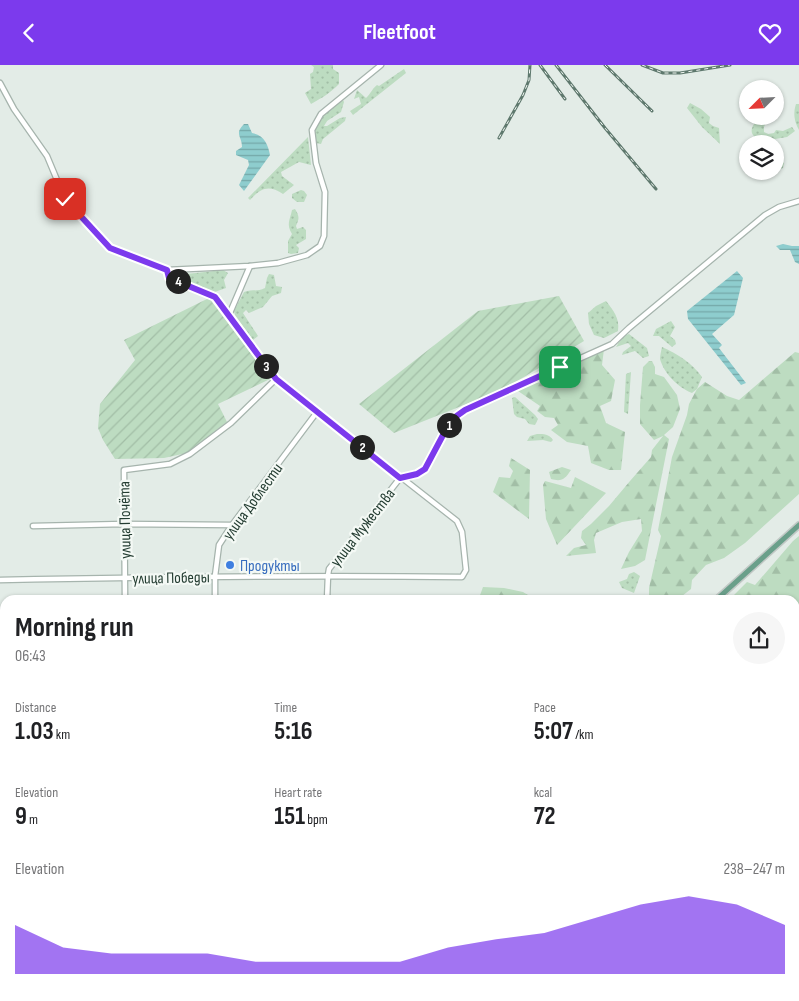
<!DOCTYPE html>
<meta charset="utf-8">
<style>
body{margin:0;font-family:"Sofia Sans Condensed",sans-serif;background:#f6f6f6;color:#202124;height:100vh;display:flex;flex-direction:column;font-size:19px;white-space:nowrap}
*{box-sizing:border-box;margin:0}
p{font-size:16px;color:#757577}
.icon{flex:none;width:28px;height:28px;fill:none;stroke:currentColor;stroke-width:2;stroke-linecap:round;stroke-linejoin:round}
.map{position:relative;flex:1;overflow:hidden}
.drawer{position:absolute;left:0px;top:530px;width:800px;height:406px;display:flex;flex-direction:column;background:#fff;border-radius:15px 15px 0 0;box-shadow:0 1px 4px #0004}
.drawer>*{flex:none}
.needle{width:32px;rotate:246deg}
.controls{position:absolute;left:739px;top:15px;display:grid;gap:10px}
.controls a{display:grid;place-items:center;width:45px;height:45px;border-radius:50%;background:#fff;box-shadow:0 1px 4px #0004;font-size:25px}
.pin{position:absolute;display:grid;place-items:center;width:42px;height:42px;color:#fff;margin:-21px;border-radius:10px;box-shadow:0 2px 8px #0006}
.km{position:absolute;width:25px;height:25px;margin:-12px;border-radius:50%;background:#222;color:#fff;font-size:14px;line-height:25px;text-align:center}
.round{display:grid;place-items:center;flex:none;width:52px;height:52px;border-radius:26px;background:#f6f6f6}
.summary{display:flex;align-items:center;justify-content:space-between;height:85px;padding:0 15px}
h1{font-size:28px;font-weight:700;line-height:38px}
.figures{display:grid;grid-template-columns:repeat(3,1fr);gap:8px;height:85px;padding:5px 15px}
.figures div{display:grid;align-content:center}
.figures b{font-size:25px;font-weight:700}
.figures small{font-size:14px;font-weight:400}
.figures p{font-size:14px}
.chart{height:140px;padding:10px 15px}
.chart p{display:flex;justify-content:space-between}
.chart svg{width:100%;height:90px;margin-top:5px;fill:#7c3aed;opacity:.7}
header{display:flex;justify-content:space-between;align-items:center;height:65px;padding:0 15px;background:#7c3aed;color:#fff;font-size:22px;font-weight:700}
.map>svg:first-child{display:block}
.grass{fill:url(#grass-dots)}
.forest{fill:url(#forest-firs)}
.garden{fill:url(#garden-furrows)}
.water{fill:url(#water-rules)}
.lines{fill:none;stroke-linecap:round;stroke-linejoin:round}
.stream{stroke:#8ecdce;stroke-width:1}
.minor-casing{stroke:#a6b4ad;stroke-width:7}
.major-casing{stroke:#c2c9c6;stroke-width:8}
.minor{stroke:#fff;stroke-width:4.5}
.major{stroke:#6a9f8a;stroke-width:5}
.rail-casing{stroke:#5e786d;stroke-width:3}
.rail{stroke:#f4f9f5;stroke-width:1;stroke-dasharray:4;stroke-linecap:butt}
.route-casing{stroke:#fff;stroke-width:10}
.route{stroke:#7c3aed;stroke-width:6}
.shop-dot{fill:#3f7fe0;stroke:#f4f9f5;stroke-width:2}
.labels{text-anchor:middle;stroke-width:4.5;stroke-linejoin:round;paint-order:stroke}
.street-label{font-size:16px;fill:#243d32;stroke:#f4f9f5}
.shop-label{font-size:16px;fill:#366cbe;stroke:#f4f9f5;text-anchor:start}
</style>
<header><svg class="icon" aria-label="back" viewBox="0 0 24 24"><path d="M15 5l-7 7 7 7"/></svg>Fleetfoot<svg class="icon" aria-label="heart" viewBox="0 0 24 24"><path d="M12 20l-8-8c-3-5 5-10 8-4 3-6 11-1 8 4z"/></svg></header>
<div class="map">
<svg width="799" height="936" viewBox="0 0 799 936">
<defs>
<pattern id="grass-dots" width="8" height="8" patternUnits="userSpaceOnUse" patternTransform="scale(1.25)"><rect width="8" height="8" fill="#bddcc1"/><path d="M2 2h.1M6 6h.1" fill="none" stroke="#a2bea6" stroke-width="1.8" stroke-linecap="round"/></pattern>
<pattern id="forest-firs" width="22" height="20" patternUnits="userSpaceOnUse" patternTransform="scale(1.25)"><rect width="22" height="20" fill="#bddcc1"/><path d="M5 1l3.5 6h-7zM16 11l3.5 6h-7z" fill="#a2bea6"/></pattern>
<pattern id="garden-furrows" width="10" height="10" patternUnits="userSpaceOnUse" patternTransform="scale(1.25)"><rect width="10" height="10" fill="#bddcc1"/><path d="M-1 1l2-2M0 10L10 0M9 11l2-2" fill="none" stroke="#a2bea6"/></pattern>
<pattern id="water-rules" width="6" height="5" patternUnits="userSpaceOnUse" patternTransform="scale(1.25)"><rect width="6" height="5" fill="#8ecdce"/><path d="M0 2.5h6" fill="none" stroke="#74a8a8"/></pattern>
</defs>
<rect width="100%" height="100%" fill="#e3ece7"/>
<g class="grass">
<path d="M311,0H333V4L339,8V19C330,28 322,33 311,39L305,28L311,24L310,9L313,7L314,2Z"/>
<path d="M404,4L406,8L353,50L350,46L361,39L359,32L354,34L357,25L366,33C371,28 372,24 377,20L379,21Z"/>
<path d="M343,35L344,37L341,47L327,56L324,61H327L340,53L346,52L345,56L323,74L321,79L315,78C315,72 314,63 318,57C322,50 336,40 343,35Z"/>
<path d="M690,38L701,44L710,52L709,58L713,61L719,63L720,79L702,62L687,43Z"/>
<path d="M796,39H799V65C794,56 793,48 796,39Z"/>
<path d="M761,53L766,57L764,62V67L768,69L774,68L776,65L783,66L792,62L795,66L787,72L769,75V77L773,79H764L765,74C762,74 758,74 755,72C747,66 755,56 761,53Z"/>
<path d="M308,72L311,100L299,97L281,107L282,111L294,120L283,129C268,119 260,124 250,135L248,133Z"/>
<path d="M775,79L778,81L780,88L776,90V94L781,95L784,98L783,103L778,105L775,104Z"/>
<path d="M301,125L304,126L307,130L304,137H297L292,133V129Z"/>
<path d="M295,144C300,152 299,154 296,161L297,164L303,162L306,165V174L296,180L299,183L298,188L291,189L288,188V176L292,169C286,159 290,155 292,145Z"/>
<path d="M223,205L228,208L224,215L226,223L212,228L177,213V210Z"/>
<path d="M269,209L274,210L276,221L282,222L281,228L272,231L263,242L249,248L246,245L243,248L258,271L253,275L235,250L234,246L244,227C252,224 258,227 265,223L267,213Z"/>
<path d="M606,236C613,245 620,253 618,266L604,273L594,270L589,259L588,248L596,241Z"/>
<path d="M671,256L675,262L670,271L675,275L676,279L672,282L659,271H653L656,264Z"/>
<path d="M629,269L647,283L649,291L643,293L635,286L622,290L623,287L631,281L628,278L616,282L623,271Z"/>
<path d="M662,282C678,289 692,298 702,312L697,324L692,328C679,323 664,309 660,294C660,291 661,286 662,282Z"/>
<path d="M631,307L628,349L624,347L626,309Z"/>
<path d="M515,332L535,350L538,354L535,360L529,359L525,354L517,352L514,349L512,333Z"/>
<path d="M537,369C544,369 549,369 553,375L551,377L543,375L527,376L530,371Z"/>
<path d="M634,507L640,511L634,528L622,523L619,517L627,514L629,509Z"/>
</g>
<g class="forest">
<path d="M604,284L602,300L615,315L611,336L600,341L606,358L625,367L621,405H609L591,398L588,381L567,377L551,365L558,360L554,353L545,352L537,346L540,341L518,326L532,318L546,317L556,309Z"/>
<path d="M795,287L799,288V429L745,478L724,493L706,500L692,515L691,524L677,535H649V523L661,471L658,465L672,392L687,350L689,339L697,324L705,317L727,331L739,335Z"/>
<path d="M649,296H652L655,302V309L664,312L677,330L680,344L673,362L664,370L669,374L645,495L635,501L621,504L629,487L642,466L641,454L622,457L596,468L594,475L596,488L566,491L574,483L586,480L581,473L582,466L591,459L609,441L630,416L651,392L652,385L663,371L654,375L640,359V340L643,302Z"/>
<path d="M511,393L530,405L529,454L493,427L499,412L510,413L513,406L509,401Z"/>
<path d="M562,402L571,405C565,414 562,417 551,414L549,407Z"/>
<path d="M575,412L606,428L557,480L546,454L543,420L545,416L571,423Z"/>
<path d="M799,471V602H795V535H729L747,517L755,520L793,476Z"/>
<path d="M483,522L504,523L523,527L536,535H480L479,533Z"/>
<rect x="795" y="609" width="4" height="118"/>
</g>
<g class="garden">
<path d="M559,231L584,276L504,324L394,368L359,339L478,246Z"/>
<path d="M209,233L270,314L218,339L227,357L187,388L164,393L115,394L103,375L98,363L100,339L135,295L124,275Z"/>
</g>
<g class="water">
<path d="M244,59H248L252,68C264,70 268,79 270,90L244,126L239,120L249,100L248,95L236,90V86L242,82C242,71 234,69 244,59Z"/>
<path d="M783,179L792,181H799V199L795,197L790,185H780L776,181Z"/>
<path d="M737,206L743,213L734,250L712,269L722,280L719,283L746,318L741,320L688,254L687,246Z"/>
<path d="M795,735L799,738V770L797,767L795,770Z"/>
<path d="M0,773L5,781V852L0,850Z"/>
<path d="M795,826L799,833V936H725L719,934L664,931H795Z"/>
<path d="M158,931H240L245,936H165Z"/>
<path d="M322,931H646L620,936H336Z"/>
</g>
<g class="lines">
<path class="stream" d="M37,936L39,931"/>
<defs>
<g id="minor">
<path d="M0,18L14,44L47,91L65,134L110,183L167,205L250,201L278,198L307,190L320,181L324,171L325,127L316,98L312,65L321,49L381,0"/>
<path d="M229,250L250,201"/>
<path d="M33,461L124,459L232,460"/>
<path d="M0,515C154,512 308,510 462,512L466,505L462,467L457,456L276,314L215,232L169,213L167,205"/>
<path d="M125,535L124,405L170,399L190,389L231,358L276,314"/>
<path d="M215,535V511L219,480L232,460L317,347"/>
<path d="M327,535L328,510L329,504L400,413L417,409L425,404L451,355L465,345L612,279L629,263L765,150L779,142L799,136"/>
<path d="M0,593H5"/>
<path d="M795,605H799"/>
<path d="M0,630L5,633"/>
<path d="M0,901L5,907"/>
<path d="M24,931L28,936"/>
</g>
<g id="major">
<path d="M716,535L799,460"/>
<path d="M0,656L5,659"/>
</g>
</defs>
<use href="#minor" class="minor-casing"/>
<use href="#major" class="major-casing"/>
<use href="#minor" class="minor"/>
<use href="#major" class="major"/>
<defs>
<g id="rail">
<path d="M540,0L565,34"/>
<path d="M556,0L605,63L656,124"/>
<path d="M605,0L652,46"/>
<path d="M642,0L663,8H680L730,0"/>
<path d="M499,73L523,30L529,15L530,0"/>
</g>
</defs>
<use href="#rail" class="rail-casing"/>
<use href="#rail" class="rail"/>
</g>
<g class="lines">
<defs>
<path id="route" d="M65,134L110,183L167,205L169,213L215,232L276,314L400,413L417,409L425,404L451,355L465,345L560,302"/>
</defs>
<use href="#route" class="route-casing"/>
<use href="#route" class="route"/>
</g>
<circle class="shop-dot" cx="230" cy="500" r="5"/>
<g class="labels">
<g class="street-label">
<text transform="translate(252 436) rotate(-54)" y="6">улица Доблести</text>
<text transform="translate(124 455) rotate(-91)" y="6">улица Почёта</text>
<text transform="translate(362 462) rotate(-52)" y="6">улица Мужества</text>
<text transform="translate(171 512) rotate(-1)" y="6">улица Победы</text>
</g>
<g class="shop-label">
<text x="240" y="506">Продукты</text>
</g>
</g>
</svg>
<div class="controls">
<a><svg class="needle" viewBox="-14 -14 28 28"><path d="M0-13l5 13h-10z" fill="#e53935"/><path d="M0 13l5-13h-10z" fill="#757577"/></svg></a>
<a><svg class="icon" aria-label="layers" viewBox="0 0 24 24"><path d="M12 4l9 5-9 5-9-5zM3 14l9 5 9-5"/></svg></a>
</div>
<div class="pin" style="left:560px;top:302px;background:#1e9e55"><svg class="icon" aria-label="arrive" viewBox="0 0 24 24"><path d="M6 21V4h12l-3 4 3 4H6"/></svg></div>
<div class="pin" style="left:65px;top:134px;background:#d93025"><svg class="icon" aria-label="check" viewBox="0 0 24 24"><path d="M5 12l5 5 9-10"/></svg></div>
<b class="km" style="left:449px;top:360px">1</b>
<b class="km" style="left:362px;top:382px">2</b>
<b class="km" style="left:266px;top:301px">3</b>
<b class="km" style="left:178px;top:216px">4</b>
<section class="drawer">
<div class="summary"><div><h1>Morning run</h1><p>06:43</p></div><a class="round"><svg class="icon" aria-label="share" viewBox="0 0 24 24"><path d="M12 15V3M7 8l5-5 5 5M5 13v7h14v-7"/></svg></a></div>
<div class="figures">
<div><p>Distance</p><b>1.03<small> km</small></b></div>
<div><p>Time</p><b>5:16</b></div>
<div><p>Pace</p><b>5:07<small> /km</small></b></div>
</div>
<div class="figures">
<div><p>Elevation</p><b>9<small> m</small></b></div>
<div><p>Heart rate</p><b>151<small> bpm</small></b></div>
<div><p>kcal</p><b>72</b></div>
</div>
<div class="chart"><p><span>Elevation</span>238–247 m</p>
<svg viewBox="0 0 160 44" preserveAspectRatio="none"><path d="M0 44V20L10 31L20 34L30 34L40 34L50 38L60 38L70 38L80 38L90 31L100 27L110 24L120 17L130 10L140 6L150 10L160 20V44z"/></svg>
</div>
</section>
</div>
